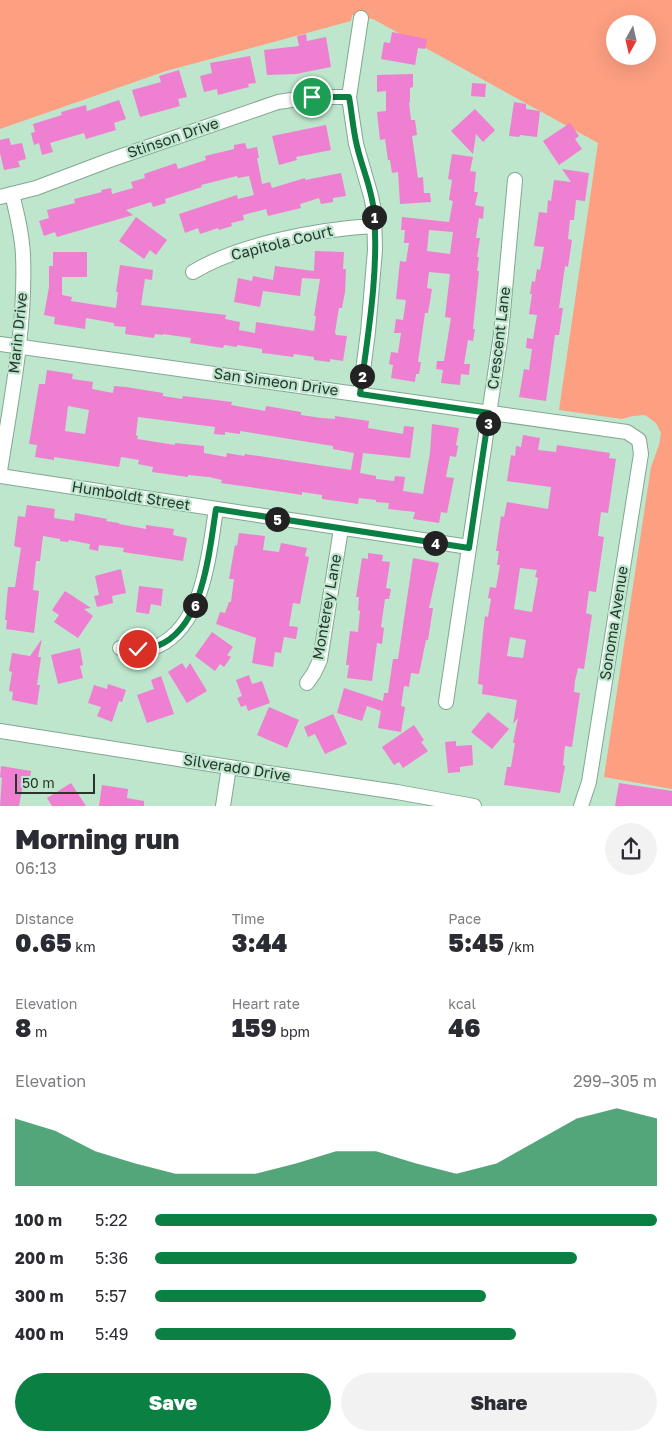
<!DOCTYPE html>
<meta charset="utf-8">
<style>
body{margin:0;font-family:"Golos Text",sans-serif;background:#f2f2f3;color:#2b2b33;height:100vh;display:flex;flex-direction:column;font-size:19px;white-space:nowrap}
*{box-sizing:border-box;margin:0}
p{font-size:16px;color:#7c7c81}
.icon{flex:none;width:28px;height:28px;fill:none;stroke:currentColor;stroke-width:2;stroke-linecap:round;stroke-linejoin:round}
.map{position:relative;height:806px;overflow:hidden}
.details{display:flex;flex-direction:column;background:#fff;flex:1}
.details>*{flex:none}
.needle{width:32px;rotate:188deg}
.buttons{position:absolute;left:606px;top:15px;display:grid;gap:10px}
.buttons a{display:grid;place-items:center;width:50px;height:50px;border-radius:50%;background:#fff;box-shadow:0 5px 20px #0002;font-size:25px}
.scale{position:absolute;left:15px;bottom:12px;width:80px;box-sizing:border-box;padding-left:5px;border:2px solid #26362c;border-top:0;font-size:14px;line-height:18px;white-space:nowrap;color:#26362c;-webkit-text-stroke:4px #bde6cd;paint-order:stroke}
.pin{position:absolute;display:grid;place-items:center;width:42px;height:42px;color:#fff;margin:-21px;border:2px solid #fff;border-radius:50%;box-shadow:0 1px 5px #0007}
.km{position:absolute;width:25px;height:25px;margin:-12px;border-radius:50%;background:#222;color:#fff;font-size:14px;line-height:25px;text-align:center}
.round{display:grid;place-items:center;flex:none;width:52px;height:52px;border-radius:26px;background:#f2f2f3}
.summary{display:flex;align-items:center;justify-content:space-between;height:85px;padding:0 15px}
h1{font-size:28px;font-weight:800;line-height:38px}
.figures{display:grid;grid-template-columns:repeat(3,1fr);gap:8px;height:85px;padding:5px 15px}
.figures div{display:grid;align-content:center}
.figures b{font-size:25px;font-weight:800}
.figures small{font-size:14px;font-weight:400}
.figures p{font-size:14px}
.chart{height:140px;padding:10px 15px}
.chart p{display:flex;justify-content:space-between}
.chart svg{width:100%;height:90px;margin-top:5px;fill:#0b8043;opacity:.7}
.cta{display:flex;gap:10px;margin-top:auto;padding:10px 15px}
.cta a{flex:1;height:58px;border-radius:30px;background:#0b8043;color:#fff;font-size:20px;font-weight:800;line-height:58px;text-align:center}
.cta a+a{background:#f2f2f3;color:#2b2b33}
ul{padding:0 15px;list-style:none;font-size:16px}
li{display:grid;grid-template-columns:80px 60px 1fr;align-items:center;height:38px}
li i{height:12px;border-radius:6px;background:#0b8043}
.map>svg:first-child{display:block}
.green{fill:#fd9f81;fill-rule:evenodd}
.building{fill:#ef7fd0;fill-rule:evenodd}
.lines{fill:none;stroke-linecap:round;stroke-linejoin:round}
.minor-casing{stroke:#81a891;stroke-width:16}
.minor{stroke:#fff;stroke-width:14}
.route-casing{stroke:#fff;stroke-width:10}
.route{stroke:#0b8043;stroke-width:6}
.labels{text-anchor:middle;stroke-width:4.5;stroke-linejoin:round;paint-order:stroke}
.street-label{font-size:15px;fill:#26362c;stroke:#bde6cd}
</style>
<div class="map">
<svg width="672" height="806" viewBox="0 0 672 806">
<rect width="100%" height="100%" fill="#bde6cd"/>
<path class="green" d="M0,0H672V789L604,777L651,467L659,445L661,433L656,423L645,415L633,416L622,419L559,410L598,143L373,19L352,15L351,21L166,71L0,129ZM615,24H648V56H615Z"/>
<g class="building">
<path d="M392,32L427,39L425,49L418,48L415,65L381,59L384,42L390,43Z"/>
<path d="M306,34L307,41L326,37L331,67L296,74L267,75L264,50L299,46L297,36Z"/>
<path d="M250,56L256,83L248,84L249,87L218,95L217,89L204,92L200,76L212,73L210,63Z"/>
<path d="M179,70L187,97L178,99L180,106L140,117L132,90L161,82L159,76Z"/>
<path d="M413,74V87L410,88V102H409L411,120H415L417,135L412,136L418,178L423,177L424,193H430L431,202L400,204L398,172L392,173L390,160H388L385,139L380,140L377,112L386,111V91L377,92V75Z"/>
<path d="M472,83L486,84L485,97L471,96Z"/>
<path d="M119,100L126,119L114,123L116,130L86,139L84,133L50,143L53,152L42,155L39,143L34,145L31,133L35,132L33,124L62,115L61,112L86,105L87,111Z"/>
<path d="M514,102L526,104V109L540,111L537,137L520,135L519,137L509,136Z"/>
<path d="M475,109L495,130L483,142L476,134L473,154L451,131Z"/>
<path d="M570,123L579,136L575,139L582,149L559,165L543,141Z"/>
<path d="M326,125L331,150L296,157L297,160L279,165L272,136Z"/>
<path d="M9,138L11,145L22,143L26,159L18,161L20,167L4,170L0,153V140Z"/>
<path d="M245,143L247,149L257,147L259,158H257L262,184L270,182L272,188L305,178V180L341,173L346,196L333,198V202L321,204L319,198L300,204L301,208L268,216L266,209L243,215L244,220L231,223L232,226L219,230L218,228L200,234L198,228L185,233L179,214L237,195L238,199L254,195L249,176L238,178L237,176L201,185L202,187L165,199L166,203L153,207L151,202L126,210L133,215L57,237L55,232L44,236L39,221L49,218L47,210L75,203L74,199L102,192L101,190L111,188L112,194L133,188L131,182L145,178L144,174L176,163L178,169L206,160L205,156L234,149V145Z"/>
<path d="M452,154L473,157L470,171L476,172L474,192H478L475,205L484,207L483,219L479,218L476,238H480L477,257H479L477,271H479L473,329H475L473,341L468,340L464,364H470L469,375L461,374L460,385L441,383L443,370L436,369L437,361H444L451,318L445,317L450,274L429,272L427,288L432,289L428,313H425L418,362H421L419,374H416L415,382L391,378L393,365L389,364L391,352L398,353L401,333H394L396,319L403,320L406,300L396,299L400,261L406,262L409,243H404L405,230H401L402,217L449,222L453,201L449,200L452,180L448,179ZM429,230L453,232L450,254L427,251Z"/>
<path d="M562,169L589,173L585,201L576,200L574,220H570L568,239L572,240L568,267L565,266L559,308H563L559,335H555L546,401L519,397L524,369L529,370L532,349L526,348L527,338L533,339L537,315L529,314L532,294H530L532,281L535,282L537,269L540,270L544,247L534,246L539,212L547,213L548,200L551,201L554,180L571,182Z"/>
<path d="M136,217L167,240L156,255L150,250L144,259L119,241Z"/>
<path d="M315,251L344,252L343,269H346L345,292L342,308H339L335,332L336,335L347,336L343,361L330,359V362L314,360V357L294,354L293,357L271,354L262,353V349L237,345V347L224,345L223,348L190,343L191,338L163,334V335L155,334L154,338L125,334L126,327L114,326V323L86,318L85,329L54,324L55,317L44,315L49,287V266H53V252H87V277H62V295L72,297L71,301L116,308L118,292H116L120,265L153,270L152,280L145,279L141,305L226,315L225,319L240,322L239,330L255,333L256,322L314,331L316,316H314L320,279L302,278L300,296L263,291L260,307L234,302L238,278L252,281L253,276L273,280L275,266L314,271Z"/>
<path d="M47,370L73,374L72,379L93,382L92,389L113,393L114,386L126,387L163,393V396L182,399L183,396L232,402L231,405L265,411L266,406L301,412V415L321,418L335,419V416L369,421L368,428L403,434L404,426L414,427L410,458L363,453L360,473L376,476V479L394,481L395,476L405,477L403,491L423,494L430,453L432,424L459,428L456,445L458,446L456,457L450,456L446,477L454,478L447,513L441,512L439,523L413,519L415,512L388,509L389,503L376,502V500L359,498L358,504L322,499V495L302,492V495L283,492L221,483L222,480L209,477L188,475V477L152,472L153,467L138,464L139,460L121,457L119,467L54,457V460L35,457L37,445L29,444L39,384H45ZM68,406L89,410L85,434L65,431ZM138,417L215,427L214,434L225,435V432L240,434V431L333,446V449L354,453L351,470L245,454L244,456L227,453L226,457L204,453V446L175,443V445L137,439L138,436L136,435Z"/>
<path d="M523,435L540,438L538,450L556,452L557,445L610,453L609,458L616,459L608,513L601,512L598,536L604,537L596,592L589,591L586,613L592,615L584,669L578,668L575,681L574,692L580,693L572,747L565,746L563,765L565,766L560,793L504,785L507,767H511L515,743H513L518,718L513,724L517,700L482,694L483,685L478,684L483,632L485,616L488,617L491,599L488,598L490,587L496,588L500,565H497L499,551H496L501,516L504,517L507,502L548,509L551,487L507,481L511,455L515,456L516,446L521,447ZM520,568L537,570L535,577L538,578L532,612L514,609ZM510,637L526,640L523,658L507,656Z"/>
<path d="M27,505L55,509L54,518L74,521L75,513L107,519L106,521L119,523V524L146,529V525L174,529L173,535L187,538L183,561L123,552L124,548L99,545L98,551L89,549L90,544L69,540L68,542L60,541V539L43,536L40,561H36L33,590L39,591L34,633L6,629L7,620H5L8,587H15L21,548L14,546L18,516L25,517Z"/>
<path d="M239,533L265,536L263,550L279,552L281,543L307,548L305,556L309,557L300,604L293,603L289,626L298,627L296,639L284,637L281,653L275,652L273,667L252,663L256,638L216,624L220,612L225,613L229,602H231L234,579H229L235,545L237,546Z"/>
<path d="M368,553L383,555L382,561L390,562L386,588L391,589L389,599H385L381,627L384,628L382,644L377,643L372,681L347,678L349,665H346L350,631L358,632L360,611L358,610L359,597H356L362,558L368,559Z"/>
<path d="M413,558L439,563L429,608H433L428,640H426L419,674L411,673L409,687L404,686L401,706L405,707L401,732L378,728L381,711L367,706L362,721L337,713L344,688L383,701L384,693H388L393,659H398Z"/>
<path d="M121,569L126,593L112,596L113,603L97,607L94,596L99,595L95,576Z"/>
<path d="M139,586L163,589L161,606L151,604L149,614L136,612Z"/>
<path d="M65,591L91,608L84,609L93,616L78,638L54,622L59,615L52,610Z"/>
<path d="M212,632L233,647L227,655L231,657L224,667L220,664L215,671L195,656Z"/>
<path d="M42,639L38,657H41L37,685H40L37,705L12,700L13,692L9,691L12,672L9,671L12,653L30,656Z"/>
<path d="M80,648L83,665L80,666L83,678L58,684L51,655Z"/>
<path d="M182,663L186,669L190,663L207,691L187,703L168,672Z"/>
<path d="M249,675L252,684L262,681L270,703L248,711L246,705L241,707L237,698L242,696L236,680Z"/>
<path d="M161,676L174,714L147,723L137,695L154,689L151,680Z"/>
<path d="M108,684L126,690L122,702L119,701L112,722L97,716L101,707L88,703L94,685L107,689Z"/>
<path d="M269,707L299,720L287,748L257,735Z"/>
<path d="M488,712L509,729L492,749L471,732Z"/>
<path d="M333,714L347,744L325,754L315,734L308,737L304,727Z"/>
<path d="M414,725L424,740L421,742L428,751L403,768L399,762L394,765L382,747Z"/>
<path d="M456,741V746L472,745L473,765L460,767V772L448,773L445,742Z"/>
<path d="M1,766L31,771L29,785L23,784L19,806H0L2,778L0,777Z"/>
<path d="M71,783L86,806H52L47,798Z"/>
<path d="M619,783L672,791V806H615Z"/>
<path d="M102,785L128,789L127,798L144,801V806H99Z"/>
</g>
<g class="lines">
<defs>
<g id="minor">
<path d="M0,197L36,188L110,160L278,102L312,97H349"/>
<path d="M193,272C239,244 320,229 374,226"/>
<path d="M0,344L627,432L639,440L641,454L589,782L581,806"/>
<path d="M360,394L368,332L375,250L374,211L371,196L356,144L349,97L361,18"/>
<path d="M0,471C11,400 26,327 23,255C22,234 17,214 12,194"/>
<path d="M0,476L469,547"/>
<path d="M120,648C132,649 147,651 158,646C204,624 209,554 216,509"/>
<path d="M307,683L314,673L320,660L341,529"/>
<path d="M446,702L501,334L515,180"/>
<path d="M0,731L229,767L397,792L474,806"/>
<path d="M223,806L229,767"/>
</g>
</defs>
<use href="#minor" class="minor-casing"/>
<use href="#minor" class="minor"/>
</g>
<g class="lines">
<defs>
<path id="route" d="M138,649C144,648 152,649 157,646C204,628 209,552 216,509L469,548L489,413L360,394C368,334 379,272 374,212C372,189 362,168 357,146C353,130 352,113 349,97H312"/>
</defs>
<use href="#route" class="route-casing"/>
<use href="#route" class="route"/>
</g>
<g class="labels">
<g class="street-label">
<text transform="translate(173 138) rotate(-19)" y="5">Stinson Drive</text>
<text transform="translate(282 243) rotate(-14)" y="5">Capitola Court</text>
<text transform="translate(18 333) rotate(-84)" y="5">Marin Drive</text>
<text transform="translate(499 338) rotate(-83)" y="5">Crescent Lane</text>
<text transform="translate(276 382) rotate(8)" y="5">San Simeon Drive</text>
<text transform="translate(131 496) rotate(9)" y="5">Humboldt Street</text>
<text transform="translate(327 607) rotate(-80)" y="5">Monterey Lane</text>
<text transform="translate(614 623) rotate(-81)" y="5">Sonoma Avenue</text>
<text transform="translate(237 768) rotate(9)" y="5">Silverado Drive</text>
</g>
</g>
</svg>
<div class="buttons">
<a><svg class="needle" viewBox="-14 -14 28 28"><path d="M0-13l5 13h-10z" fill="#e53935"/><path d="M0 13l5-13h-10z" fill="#7c7c81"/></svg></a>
</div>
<div class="scale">50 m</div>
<div class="pin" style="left:312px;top:97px;background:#1e9e55"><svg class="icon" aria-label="arrive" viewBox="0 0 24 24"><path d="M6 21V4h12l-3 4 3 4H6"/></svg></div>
<div class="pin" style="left:138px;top:649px;background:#d93025"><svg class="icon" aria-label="check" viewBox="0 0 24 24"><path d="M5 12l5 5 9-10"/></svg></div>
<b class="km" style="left:374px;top:217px">1</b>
<b class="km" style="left:362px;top:376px">2</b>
<b class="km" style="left:488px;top:423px">3</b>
<b class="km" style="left:435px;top:543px">4</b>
<b class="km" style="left:277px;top:519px">5</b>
<b class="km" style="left:195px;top:605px">6</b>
</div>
<section class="details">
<div class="summary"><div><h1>Morning run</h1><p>06:13</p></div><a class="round"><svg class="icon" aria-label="share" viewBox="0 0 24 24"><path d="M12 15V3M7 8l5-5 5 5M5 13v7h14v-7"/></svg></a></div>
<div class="figures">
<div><p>Distance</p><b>0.65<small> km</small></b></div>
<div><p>Time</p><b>3:44</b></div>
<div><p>Pace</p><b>5:45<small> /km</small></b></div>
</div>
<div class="figures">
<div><p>Elevation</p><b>8<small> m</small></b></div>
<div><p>Heart rate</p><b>159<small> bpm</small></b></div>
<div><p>kcal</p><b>46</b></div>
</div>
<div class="chart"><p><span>Elevation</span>299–305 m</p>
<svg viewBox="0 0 160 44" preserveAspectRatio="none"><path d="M0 44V11L10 17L20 27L30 33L40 38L50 38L60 38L70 33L80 27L90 27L100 33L110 38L120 33L130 22L140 11L150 6L160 11V44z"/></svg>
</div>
<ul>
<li><b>100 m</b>5:22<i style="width:100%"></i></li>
<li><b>200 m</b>5:36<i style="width:84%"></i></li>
<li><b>300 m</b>5:57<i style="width:66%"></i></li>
<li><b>400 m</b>5:49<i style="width:72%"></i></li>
</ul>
<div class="cta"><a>Save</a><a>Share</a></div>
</section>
